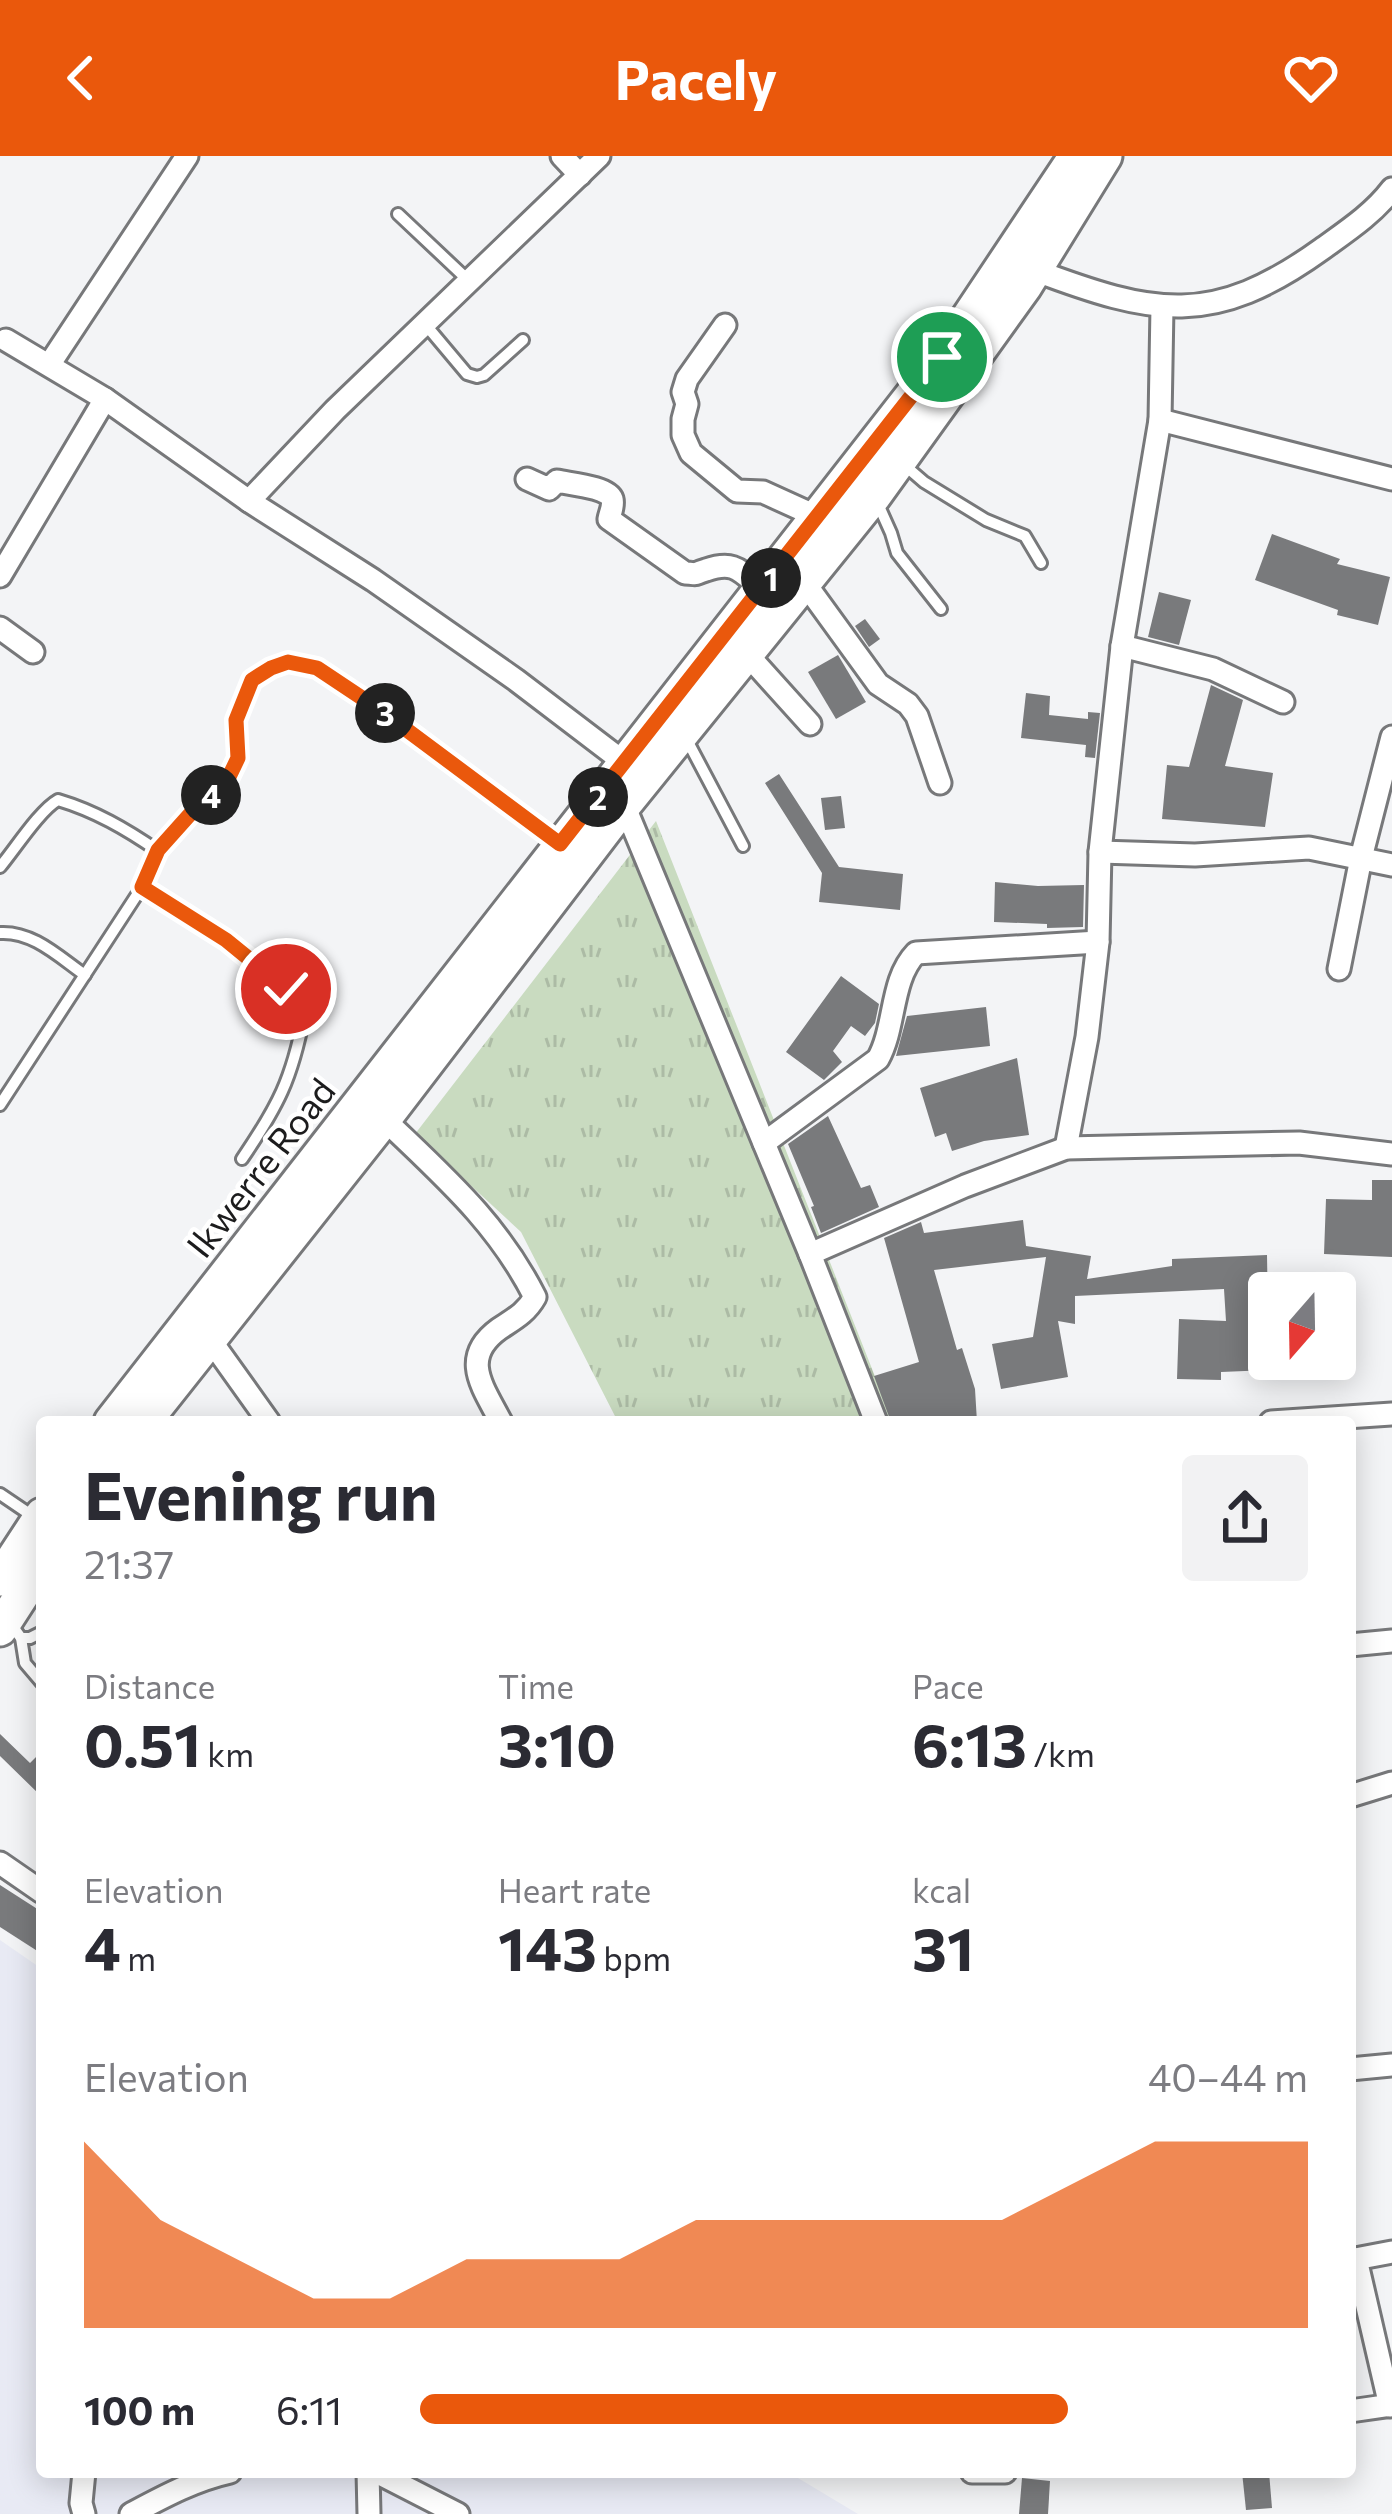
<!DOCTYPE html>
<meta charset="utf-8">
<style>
body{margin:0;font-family:Commissioner,sans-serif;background:#f2f2f3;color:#2b2b33;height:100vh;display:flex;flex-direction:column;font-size:45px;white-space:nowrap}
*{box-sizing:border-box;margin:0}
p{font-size:39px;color:#7c7c81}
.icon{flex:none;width:66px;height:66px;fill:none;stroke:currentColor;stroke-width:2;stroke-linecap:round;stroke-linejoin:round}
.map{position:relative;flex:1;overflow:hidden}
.side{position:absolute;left:36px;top:1260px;width:1320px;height:1062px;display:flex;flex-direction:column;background:#fff;border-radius:12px;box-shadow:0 6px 30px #0003}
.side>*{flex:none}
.needle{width:78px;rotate:200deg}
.fabs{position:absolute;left:1248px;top:1116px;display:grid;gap:24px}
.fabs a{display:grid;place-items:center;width:108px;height:108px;border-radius:12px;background:#fff;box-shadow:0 6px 30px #0003;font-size:60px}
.pin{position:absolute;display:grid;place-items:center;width:102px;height:102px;color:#fff;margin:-51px;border:6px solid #fff;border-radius:50%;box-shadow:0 3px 12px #0007}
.km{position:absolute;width:60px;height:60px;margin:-30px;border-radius:50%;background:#222;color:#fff;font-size:33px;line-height:60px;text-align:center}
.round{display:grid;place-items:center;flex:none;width:126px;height:126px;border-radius:12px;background:#f2f2f3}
.summary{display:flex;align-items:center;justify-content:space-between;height:204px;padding:0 48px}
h1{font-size:66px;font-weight:700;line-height:90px}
.stats{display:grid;grid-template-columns:repeat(3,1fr);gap:18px;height:204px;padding:12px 48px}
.stats div{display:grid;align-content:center}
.stats b{font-size:60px;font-weight:700}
.stats small{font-size:33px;font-weight:400}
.stats p{font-size:33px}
.chart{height:336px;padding:24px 48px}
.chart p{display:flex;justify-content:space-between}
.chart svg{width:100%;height:216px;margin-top:12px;fill:#ea580c;opacity:.7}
ul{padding:0 48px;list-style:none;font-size:39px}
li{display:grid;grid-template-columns:192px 144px 1fr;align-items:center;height:90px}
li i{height:30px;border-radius:15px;background:#ea580c}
header{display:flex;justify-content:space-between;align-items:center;height:156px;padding:0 48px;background:#ea580c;color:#fff;font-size:54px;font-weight:700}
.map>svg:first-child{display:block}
.built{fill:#e8eaf4}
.grass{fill:url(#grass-tufts)}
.building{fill:#797a7c}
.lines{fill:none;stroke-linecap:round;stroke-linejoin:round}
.lane-casing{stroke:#77787a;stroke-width:16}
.street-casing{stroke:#77787a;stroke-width:27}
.primary-casing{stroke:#77787a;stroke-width:39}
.lane{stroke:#fff;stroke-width:10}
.street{stroke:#fff;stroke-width:21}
.primary{stroke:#fff;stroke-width:33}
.route-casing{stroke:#fff;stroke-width:24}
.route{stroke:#ea580c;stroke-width:15}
.labels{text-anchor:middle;stroke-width:9;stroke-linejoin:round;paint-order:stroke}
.street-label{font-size:36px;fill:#1c1c1d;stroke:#fff}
</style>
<header><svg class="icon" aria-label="back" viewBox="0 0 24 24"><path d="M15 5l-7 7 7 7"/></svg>Pacely<svg class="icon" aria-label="heart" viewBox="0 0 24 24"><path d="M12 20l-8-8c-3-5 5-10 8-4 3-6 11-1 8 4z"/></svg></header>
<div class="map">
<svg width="1392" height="2358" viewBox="0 0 1392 2358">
<defs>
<pattern id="grass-tufts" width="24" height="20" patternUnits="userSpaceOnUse" patternTransform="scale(3)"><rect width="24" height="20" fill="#c9dbc0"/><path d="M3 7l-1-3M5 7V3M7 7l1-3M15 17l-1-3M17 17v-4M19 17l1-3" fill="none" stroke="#acbba5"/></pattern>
</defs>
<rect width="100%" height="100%" fill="#f3f4f6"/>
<path class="built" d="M0,1784L42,1813V2316H788L858,2358H0Z"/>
<path class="grass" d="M656,665L893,1266H618L521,1076L415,978Z"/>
<g class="building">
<path d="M1272,378L1340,403L1337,408L1390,421L1378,469L1337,459L1338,454L1255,424Z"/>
<path d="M1159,436L1191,444L1179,489L1148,481Z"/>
<path d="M865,463L880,483L869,491L855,470Z"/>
<path d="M838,499L866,546L836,563L808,516Z"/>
<path d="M1211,529L1243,544L1225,610L1273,617L1265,671L1162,663L1167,609L1189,611Z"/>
<path d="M1026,537L1050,540L1049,559L1088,563V556L1100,557L1095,602L1085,601L1086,589L1021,582Z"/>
<path d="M779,618L839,711L903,718L900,754L819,746L822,717L765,627Z"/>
<path d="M841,640L845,672L825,674L821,642Z"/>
<path d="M995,726L1038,730L1084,729L1083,771L1047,772V768L994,766Z"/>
<path d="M841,820L879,848L875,867L865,880L851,870L833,895L842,906L824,924L786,896Z"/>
<path d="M986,851L990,890L896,900L907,860Z"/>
<path d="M1017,902L1029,979L984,985L952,995L946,977L935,981L920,932Z"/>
<path d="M828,960L861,1032L870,1029L879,1051L821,1077L811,1051L814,1050L788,988Z"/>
<path d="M1372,1024H1392V1101L1324,1098L1326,1043L1372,1044Z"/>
<path d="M1023,1064L1026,1090L1091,1100L1087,1123L1172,1110V1103L1267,1099L1269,1214L1221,1216V1224L1177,1223L1179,1163L1226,1165L1224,1133L1075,1140V1168L1058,1165L1068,1221L1001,1233L992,1188L1033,1181L1046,1101L934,1114L957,1194L962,1192L975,1233L977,1266H891L874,1220L919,1206L884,1082L921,1066L924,1077Z"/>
<path d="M0,1578L30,1607L42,1595V1641L0,1600Z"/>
<path d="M0,1729L42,1756V1798L0,1771Z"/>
<path d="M1242,2316H1269L1272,2352L1246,2354Z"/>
<path d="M1022,2322L1050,2325L1048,2358H1019Z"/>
</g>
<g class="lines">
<defs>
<g id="lane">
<path d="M398,58L469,125"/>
<path d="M425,168L467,218L477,221L484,219L523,184"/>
<path d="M902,307L924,326L986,364L1025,380L1041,407"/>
<path d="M878,348L891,377L897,397L941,453"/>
<path d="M687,584L743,690"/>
<path d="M0,711C15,693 40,654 58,644C95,655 126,673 158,695"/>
<path d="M142,731C200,768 266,802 304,860C292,923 278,950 242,1003"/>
<path d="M0,777C33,775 59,801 85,819"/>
<path d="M0,949L142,731L158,695L192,656L227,625L238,602L236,564L252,524L271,511L288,506L317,512L380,554L558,687"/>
<path d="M0,1338L37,1363"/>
<path d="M11,1468L21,1482L25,1507L42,1527"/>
<path d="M21,1482H30L42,1476"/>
</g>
<g id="street">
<path d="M562,0L580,19"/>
<path d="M1034,114C1154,159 1212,172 1322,93C1347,75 1373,58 1392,33"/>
<path d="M725,169L687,223L683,236L687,248L683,263V279L691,297L737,335L763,336L818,361"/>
<path d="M6,184L105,243L249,345L373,424L516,524L625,607"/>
<path d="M49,209L187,0"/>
<path d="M1160,264L1392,323"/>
<path d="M527,323L549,333L557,325C570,328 608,331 612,343C614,350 610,357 609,363L685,417C703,418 689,419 706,414C735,404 740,415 762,433"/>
<path d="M249,345L335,254L599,0"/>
<path d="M0,420L105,243"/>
<path d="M804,426L878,528L908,548L917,560L940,627"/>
<path d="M0,472L33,496"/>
<path d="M1122,490L1213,513L1283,546"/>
<path d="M746,497L810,568"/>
<path d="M624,649L810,1098L876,1266"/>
<path d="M1100,696L1195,699L1309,692L1392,709"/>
<path d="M1339,813L1361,702L1392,581"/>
<path d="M384,963C443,1020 497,1066 535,1141C526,1157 514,1163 499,1173C459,1202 483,1231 501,1266"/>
<path d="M764,987L878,903C896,871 890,824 916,797L1098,786"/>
<path d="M1066,992L1087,881L1098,786L1100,696L1122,490L1160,264L1162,151"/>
<path d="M810,1098L965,1030L1066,992L1299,987L1392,998"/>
<path d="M209,1182L269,1266"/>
<path d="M1271,1266L1392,1258"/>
<path d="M1350,1489L1392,1485"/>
<path d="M1350,1640L1392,1627"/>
<path d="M0,1707L42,1736"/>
<path d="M1350,1913L1392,1909"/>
<path d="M1356,2103L1390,2250"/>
<path d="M1350,2104L1392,2096"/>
<path d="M1350,2255L1392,2249"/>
<path d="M84,2316L81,2347L84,2358"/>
<path d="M368,2316L369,2358"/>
<path d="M376,2316L458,2358"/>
<path d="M972,2316H1005"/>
<path d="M131,2358C163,2341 194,2324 230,2316"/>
</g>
<g id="primary">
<path d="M111,1266L942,201L1076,0"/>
<path d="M144,1266L384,963L624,649L874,340L1025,130L1105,0"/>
<path d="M0,1423L42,1359"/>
<path d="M0,1473L42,1408"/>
</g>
</defs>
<use href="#lane" class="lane-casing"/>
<use href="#street" class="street-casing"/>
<use href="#primary" class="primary-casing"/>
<use href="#lane" class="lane"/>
<use href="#street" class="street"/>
<use href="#primary" class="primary"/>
</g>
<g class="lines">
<defs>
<path id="route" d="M286,833L226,784L142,731L158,694L192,656L227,625L238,602L236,564L252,524L271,512L288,506L317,512L380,554L560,688L942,201"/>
</defs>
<use href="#route" class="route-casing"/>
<use href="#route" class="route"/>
</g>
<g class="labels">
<g class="street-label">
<text transform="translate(261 1012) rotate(-52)" y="13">Ikwerre Road</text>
</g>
</g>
</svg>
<div class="fabs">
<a><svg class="needle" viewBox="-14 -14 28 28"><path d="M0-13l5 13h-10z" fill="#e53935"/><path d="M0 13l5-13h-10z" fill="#7c7c81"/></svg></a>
</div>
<div class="pin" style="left:942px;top:201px;background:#1e9e55"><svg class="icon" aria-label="arrive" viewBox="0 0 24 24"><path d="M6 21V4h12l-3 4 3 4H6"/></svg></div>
<div class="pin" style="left:286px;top:833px;background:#d93025"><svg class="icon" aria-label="check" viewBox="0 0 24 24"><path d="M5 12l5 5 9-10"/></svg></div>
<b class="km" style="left:771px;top:422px">1</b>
<b class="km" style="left:598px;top:641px">2</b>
<b class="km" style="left:385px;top:557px">3</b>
<b class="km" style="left:211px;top:639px">4</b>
<section class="side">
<div class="summary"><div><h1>Evening run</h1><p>21:37</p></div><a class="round"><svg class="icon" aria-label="share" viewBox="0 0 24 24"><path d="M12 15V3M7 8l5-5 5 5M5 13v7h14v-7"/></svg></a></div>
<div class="stats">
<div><p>Distance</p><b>0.51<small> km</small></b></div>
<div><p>Time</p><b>3:10</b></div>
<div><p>Pace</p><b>6:13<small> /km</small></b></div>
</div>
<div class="stats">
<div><p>Elevation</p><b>4<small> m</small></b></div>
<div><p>Heart rate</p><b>143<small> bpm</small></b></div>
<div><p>kcal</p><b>31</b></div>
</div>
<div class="chart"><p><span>Elevation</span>40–44 m</p>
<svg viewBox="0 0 160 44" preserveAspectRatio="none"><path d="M0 44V6L10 22L20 30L30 38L40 38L50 30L60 30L70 30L80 22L90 22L100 22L110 22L120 22L130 14L140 6L150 6L160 6V44z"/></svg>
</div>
<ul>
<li><b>100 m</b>6:11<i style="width:73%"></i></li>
</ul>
</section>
</div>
